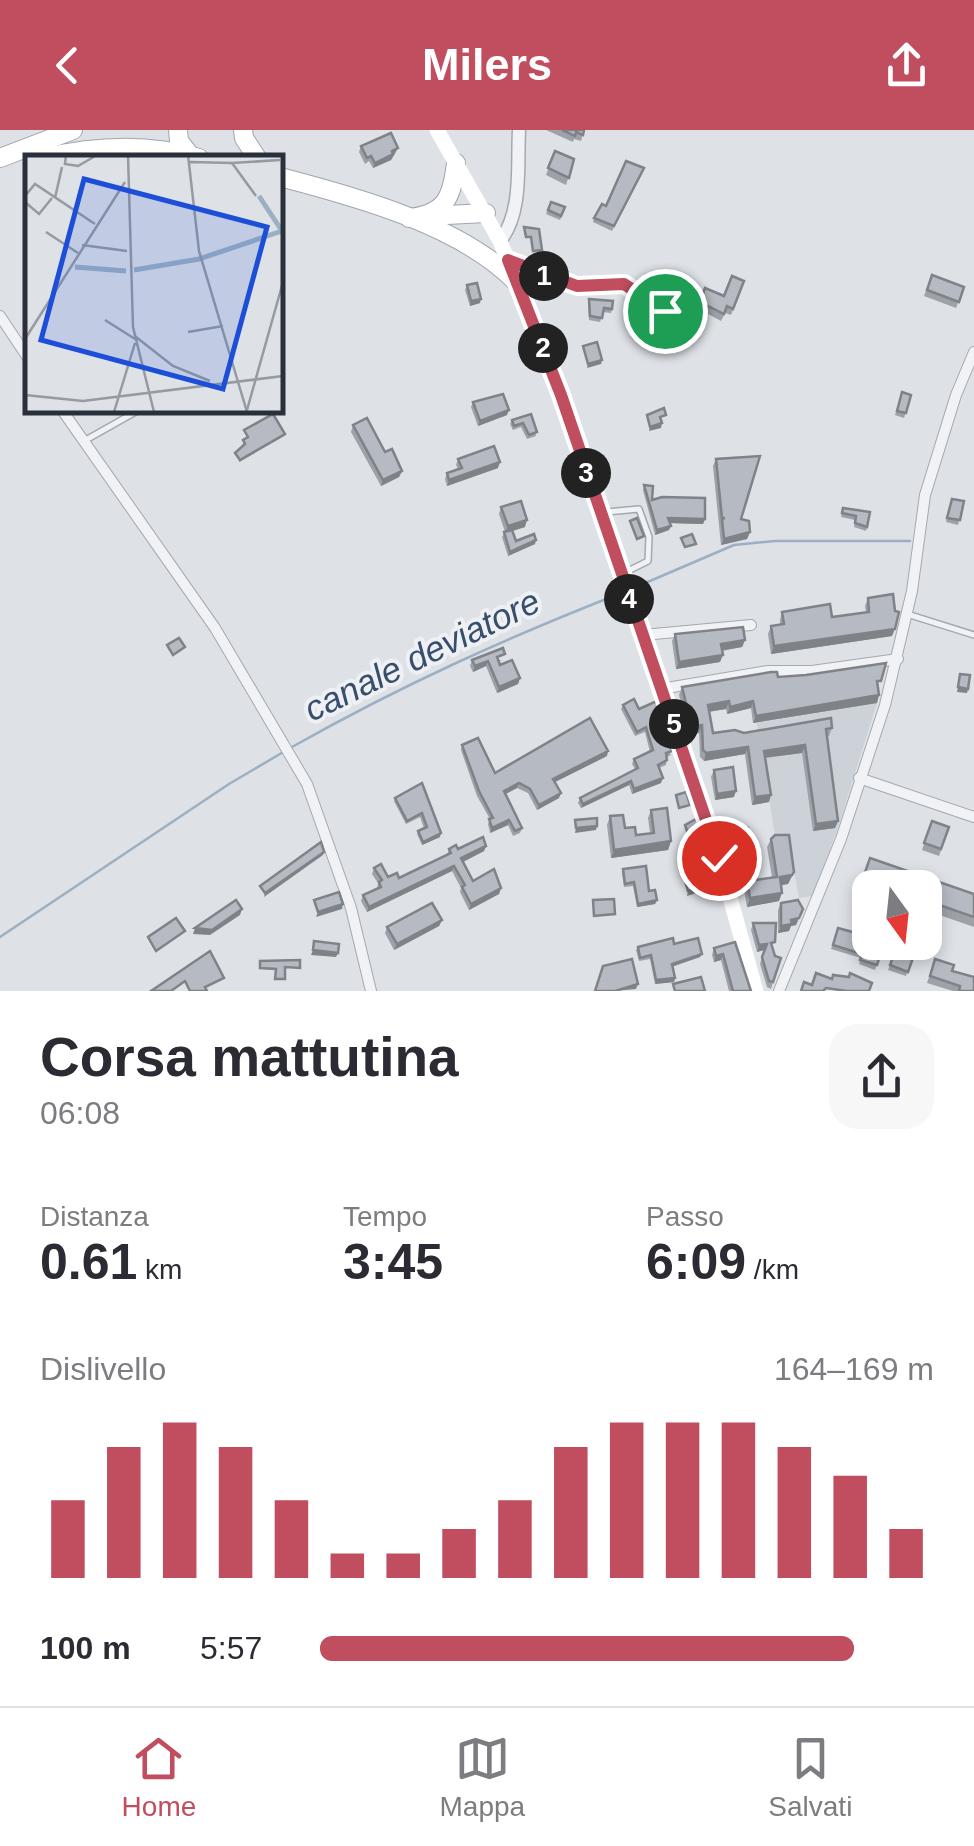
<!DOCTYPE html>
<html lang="it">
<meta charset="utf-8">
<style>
body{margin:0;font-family:Arial,sans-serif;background:#f7f7f7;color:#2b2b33;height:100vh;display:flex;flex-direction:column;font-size:38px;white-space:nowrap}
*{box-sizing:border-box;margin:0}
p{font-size:32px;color:#7c7c81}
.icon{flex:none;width:55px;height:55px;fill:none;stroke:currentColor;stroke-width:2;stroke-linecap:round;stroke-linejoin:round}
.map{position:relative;height:861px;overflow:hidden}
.sheet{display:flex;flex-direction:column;background:#fff;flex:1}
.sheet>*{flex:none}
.needle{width:65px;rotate:165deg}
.buttons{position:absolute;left:852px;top:740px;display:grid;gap:20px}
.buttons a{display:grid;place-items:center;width:90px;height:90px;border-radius:20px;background:#fff;box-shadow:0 5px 15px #0003;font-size:50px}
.pin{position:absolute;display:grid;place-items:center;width:85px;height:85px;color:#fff;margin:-42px;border:5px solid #fff;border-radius:50%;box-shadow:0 2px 10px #0007}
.km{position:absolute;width:50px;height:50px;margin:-25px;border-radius:50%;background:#222;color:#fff;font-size:28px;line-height:50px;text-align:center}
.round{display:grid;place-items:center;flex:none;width:105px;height:105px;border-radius:30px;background:#f7f7f7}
.summary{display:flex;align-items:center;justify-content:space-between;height:170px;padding:0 40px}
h1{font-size:55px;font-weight:700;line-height:75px}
.figures{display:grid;grid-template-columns:repeat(3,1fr);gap:15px;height:170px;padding:10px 40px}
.figures div{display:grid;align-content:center}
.figures b{font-size:50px;font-weight:700}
.figures small{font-size:28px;font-weight:400}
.figures p{font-size:28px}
.chart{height:280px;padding:20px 40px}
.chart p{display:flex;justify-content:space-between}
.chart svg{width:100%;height:180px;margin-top:10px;stroke:#c04e5f;stroke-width:6}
ul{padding:0 40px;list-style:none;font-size:32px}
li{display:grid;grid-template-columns:160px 120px 1fr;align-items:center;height:75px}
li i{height:25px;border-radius:12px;background:#c04e5f}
header{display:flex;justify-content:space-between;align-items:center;height:130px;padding:0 40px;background:#c04e5f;color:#fff;font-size:45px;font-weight:700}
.tabs{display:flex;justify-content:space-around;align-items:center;height:140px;border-top:2px solid #e1e1e2;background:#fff;font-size:28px;color:#7c7c81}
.tabs a{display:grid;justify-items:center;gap:5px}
.tabs .current{color:#c04e5f}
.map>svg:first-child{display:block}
.built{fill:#cdd1d8}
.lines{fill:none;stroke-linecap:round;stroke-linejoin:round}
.stream{stroke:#9cafc3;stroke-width:2.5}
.service-casing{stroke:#a4a8b0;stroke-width:8}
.minor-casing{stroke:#a4a8b0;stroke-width:12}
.tertiary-casing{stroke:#a4a8b0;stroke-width:15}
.primary-casing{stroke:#9fa6b1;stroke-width:20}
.service{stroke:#f1f2f5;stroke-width:5}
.minor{stroke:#f1f2f5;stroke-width:10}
.tertiary{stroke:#f1f2f5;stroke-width:12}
.secondary{stroke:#fff;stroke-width:15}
.primary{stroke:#fff;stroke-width:18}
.wall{fill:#9da1a8}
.shaded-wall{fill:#7f8388}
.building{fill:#b6bbc3;stroke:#7f8388;stroke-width:2.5}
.route-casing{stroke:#fff;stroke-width:20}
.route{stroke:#c04e5f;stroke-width:12}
.labels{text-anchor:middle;stroke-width:8;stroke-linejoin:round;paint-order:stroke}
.water-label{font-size:35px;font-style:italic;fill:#374e6c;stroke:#eef0f4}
.inset-river{fill:none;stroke:#9cafc3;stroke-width:5}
.inset-road{fill:none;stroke:#969aa2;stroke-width:2.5}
.view{fill:#1d4ed8;fill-opacity:0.15;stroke:#1d4ed8;stroke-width:5}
.inset-edge{fill:none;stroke:#29303c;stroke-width:5}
</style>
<header><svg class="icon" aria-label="back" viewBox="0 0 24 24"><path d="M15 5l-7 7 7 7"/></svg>Milers<svg class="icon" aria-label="share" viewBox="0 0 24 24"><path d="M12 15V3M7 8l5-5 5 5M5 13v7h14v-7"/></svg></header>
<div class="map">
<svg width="974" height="861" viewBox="0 0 974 861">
<rect width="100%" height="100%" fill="#dee1e6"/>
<path class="built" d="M877,573L837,700L813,766L799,768L788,705L775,706L757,593Z"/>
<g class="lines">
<g class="stream">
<path d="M636,457L734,415L775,411H910"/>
<path d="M292,617C402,555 506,508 624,462"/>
<path d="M0,807L229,654L285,621"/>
</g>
<defs>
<g id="service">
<path d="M511,132L577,156L624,154L651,174L682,184"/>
<path d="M84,311L139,280"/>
<path d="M606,382L639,379L649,407L648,431L624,443"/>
<path d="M907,484L974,505"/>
</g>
<g id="minor">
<path d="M0,186L28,228"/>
<path d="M62,280L215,498L307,654L351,778L371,861"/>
<path d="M643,505L751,495"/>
<path d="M661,559L768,541H812L898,529"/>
<path d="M859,648L974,687"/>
<path d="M779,861L841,709L885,575L912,461L925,365L956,265L974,222"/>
</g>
<path id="tertiary" d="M500,111C523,82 517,35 519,0"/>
<g id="primary">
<path d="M178,0L179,11L190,25"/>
<path d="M243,0L244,8L257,28"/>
<path d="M0,28L73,0"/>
<path d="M43,28C94,16 148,13 199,28"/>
<path d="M280,47C357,67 463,96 518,154"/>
<path d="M427,86L486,83"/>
<path d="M409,88C446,84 452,67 456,33"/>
</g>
</defs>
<use href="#service" class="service-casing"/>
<use href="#minor" class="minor-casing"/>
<use href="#tertiary" class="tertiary-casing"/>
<use href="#primary" class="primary-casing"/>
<use href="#service" class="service"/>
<use href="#minor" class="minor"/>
<use href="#tertiary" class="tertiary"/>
<path class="secondary" d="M437,0L500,111L561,265L719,728L756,861"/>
<use href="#primary" class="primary"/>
</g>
<g class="wall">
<path d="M546,0H584L581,11L574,9L573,12Z"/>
<path d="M361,16L398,18L391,30L373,38L369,31L365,34L359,22Z"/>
<path d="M555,21L574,29L566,55L546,45Z"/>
<path d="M644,38L612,101L593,92L594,88Z"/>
<path d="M551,72L565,77L560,90L546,84Z"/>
<path d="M932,145L964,157L956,178L924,166Z"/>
<path d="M744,151L731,185L725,183L721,191L697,178L705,158L724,166Z"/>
<path d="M467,155L480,173L470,176L465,160Z"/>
<path d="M589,169L612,179L611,183L603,182L600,192L589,190L588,173Z"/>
<path d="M902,262L911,265L904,288L895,285Z"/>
<path d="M473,272L507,285L478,296L471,277Z"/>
<path d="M531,284L536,306L527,309L521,297L513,300L510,294L512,290Z"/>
<path d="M353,295L385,322L402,341L399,347L381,356L351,302Z"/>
<path d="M458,329L498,338L447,356L445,349L447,343L458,339L456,335Z"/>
<path d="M716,329L741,389L750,402L747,409L721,415L713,336Z"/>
<path d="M644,355L652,370L705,389L703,394L670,393L669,400L655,405L643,360Z"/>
<path d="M952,369L964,371L958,395L946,392Z"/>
<path d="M501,377L525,397L513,401L516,411L535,414L508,426L502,407L505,402L499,384Z"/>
<path d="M843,378L870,382L866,401L854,397L855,390L841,387Z"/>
<path d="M868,468L892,506L771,524L768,504L771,496L780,495V490L782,482L832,487L866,482L865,476Z"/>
<path d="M675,504L745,510L742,517L722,521L720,532L676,539L672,511Z"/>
<path d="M472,530H503L499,531L500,535L520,548L518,554L497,563L486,536L473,542L470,536Z"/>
<path d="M778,547L878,558L877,573L753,593L751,578L727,584L726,579L709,582L713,603H744L832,598L829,606H827L838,691L835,698L813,701L802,623L765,628L769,672L752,675L745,624L704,631L700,627L699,603L689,604L679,565L682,557Z"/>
<path d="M623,575L639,579L671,625L667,627L666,635L659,638L661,653L632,664L629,655L581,678L578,673L580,668L635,639L632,634L634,629L650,622L645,602L635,606L621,579Z"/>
<path d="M462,615L495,643L607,626L555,652L559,668L537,680L528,663L517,658L505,664L522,698L520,703L513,706L508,695L490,703L488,694L490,689L477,666L461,620Z"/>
<path d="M714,640L734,667L715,670L711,647Z"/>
<path d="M422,653L440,707L422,715L417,704L418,701L424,698L420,687L406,694L394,671L395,668Z"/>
<path d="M651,680L671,711L668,720L611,728L607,695L610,686L636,705L650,703L648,688Z"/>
<path d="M932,691L949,697L939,726L922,720Z"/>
<path d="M733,701L752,737L750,743L737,745L731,707Z"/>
<path d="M771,709L794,742L788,754L781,755L779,771L747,777L744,760L747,751L772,747L767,717Z"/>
<path d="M486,716L484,721L463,732L473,751L501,758L499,764L469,780L460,762L461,758L452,741L367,782L361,771L363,765L377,759L378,753L372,744L374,738L388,747L399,748L447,725L449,719Z"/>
<path d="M870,728L974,764V797L925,780V758H870V761L860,757Z"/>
<path d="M623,739L657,770L655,774L637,777L633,756L624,757L622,743Z"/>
<path d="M781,773L803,779L796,795L791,796L789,801L778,803V780Z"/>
<path d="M442,790L439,796L394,820L385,803L387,797Z"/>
<path d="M753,793L773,819V852L771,859L767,857L760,834L764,820L757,822L751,800Z"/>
<path d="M838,798L854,811L882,819L875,840L859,834L861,828L831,819Z"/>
<path d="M735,812L751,861H729L721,830L714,832L712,825L714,818Z"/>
<path d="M674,814L702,824L700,827L672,837L675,848L674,852L655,854L650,829L639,831L636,820L638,817Z"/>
<path d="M914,825L906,846L888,840L890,835Z"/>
<path d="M935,829L952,841L974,861H953L927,853Z"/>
</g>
<g class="shaded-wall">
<path d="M398,18L391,30L373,38L375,33Z"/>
<path d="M481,169L480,173L470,176L471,171Z"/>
<path d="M602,230L601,234L587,238L588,234Z"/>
<path d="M509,280L507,285L478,296L480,291Z"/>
<path d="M662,293L661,298L649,301L650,297Z"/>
<path d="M285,304L284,306L239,332L240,330Z"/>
<path d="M500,332L498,338L447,356L449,350Z"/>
<path d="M402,341L399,347L381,356L383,350Z"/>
<path d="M668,388L705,389L703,394L666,393Z"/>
<path d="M527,390L525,397L505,403L508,396Z"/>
<path d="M671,396L669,400L655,405L657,400Z"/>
<path d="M750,402L747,409L721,415L724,409Z"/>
<path d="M536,410L535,414L508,426L510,422Z"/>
<path d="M895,499L892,506L771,524L774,516Z"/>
<path d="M745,510L742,517L718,521L721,514Z"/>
<path d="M723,525L720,532L676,539L679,532Z"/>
<path d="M488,531L486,536L473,542L475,536Z"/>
<path d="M520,548L518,554L497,563L499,557Z"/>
<path d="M958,557L968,559L967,563L957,562Z"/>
<path d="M879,565L877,573L753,593L756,586Z"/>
<path d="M729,571L726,579L706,582L708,575Z"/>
<path d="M753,571L751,578L727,584L730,577Z"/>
<path d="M702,595L699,603L689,604L692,597Z"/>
<path d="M805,615L802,623L762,628L764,621Z"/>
<path d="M748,617L745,624L704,631L706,623Z"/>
<path d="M608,621L607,626L551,654L553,649Z"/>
<path d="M663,648L661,653L632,664L634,659Z"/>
<path d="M631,651L629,655L581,678L583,674Z"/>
<path d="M519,653L517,658L502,666L504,661Z"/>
<path d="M736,661L734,667L715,670L717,664Z"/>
<path d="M561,663L559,668L537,680L539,675Z"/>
<path d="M771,665L769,672L752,675L755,667Z"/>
<path d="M509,690L508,695L490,703L492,698Z"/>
<path d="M838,691L835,698L813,701L816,694Z"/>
<path d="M597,696L596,700L575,703L576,698Z"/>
<path d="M441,703L440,707L422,715L423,712Z"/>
<path d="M702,704L700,708L687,711L689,707Z"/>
<path d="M671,711L668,720L611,728L614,720Z"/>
<path d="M486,716L484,721L459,734L461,728Z"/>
<path d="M324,722L323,725L264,767L265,763Z"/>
<path d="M454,736L452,741L367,782L369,777Z"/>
<path d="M752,737L750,743L737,745L739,739Z"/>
<path d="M794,742L788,754L777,756L780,747Z"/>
<path d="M717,752L715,757L687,766L688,761Z"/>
<path d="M501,758L499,764L469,780L471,774Z"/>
<path d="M782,763L779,771L747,777L750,768Z"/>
<path d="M657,770L655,774L637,777L638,774Z"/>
<path d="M343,774L342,779L316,787L318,782Z"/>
<path d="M242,779L240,785L210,805L193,804L195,798Z"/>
<path d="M799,788L796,795L791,796L789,801L778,803L781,796L791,790Z"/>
<path d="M442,790L439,796L394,820L397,814Z"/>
<path d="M767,814L764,820L757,822L759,815Z"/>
<path d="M313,820L338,823L336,827L311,825Z"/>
<path d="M702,824L700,827L670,837L672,834Z"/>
<path d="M723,824L721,830L714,832L716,826Z"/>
<path d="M675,848L674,852L655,854L656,850Z"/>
<path d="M638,854L636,859L614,861Z"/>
</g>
<g class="building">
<path d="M562,0H584L583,5L576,2L575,6Z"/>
<path d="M391,3L398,18L392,21L393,24L375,33L371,26L367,28L361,16Z"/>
<path d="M555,21L574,29L569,48L548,38Z"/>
<path d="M626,31L644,38L614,96L594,88L602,74L606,76Z"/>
<path d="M551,72L565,77L561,86L548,80Z"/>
<path d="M524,97L539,99L542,120L533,121L531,107H526Z"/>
<path d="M932,145L964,157L959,172L927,160Z"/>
<path d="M732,146L744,151L733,179L727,176L724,184L700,172L705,158L724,166Z"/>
<path d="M477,153L481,169L471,171L467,155Z"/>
<path d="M589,169L613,171L612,179L604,178L602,188L590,186Z"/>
<path d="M597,212L602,230L588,234L583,216Z"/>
<path d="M902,262L911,265L906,283L897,281Z"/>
<path d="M503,264L509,280L480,291L473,272Z"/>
<path d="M664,278L666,285L660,287L662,293L650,297L647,285Z"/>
<path d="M273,284L285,304L240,330L235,323L245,314L243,310L248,307L244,300Z"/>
<path d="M531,284L537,302L529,305L523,293L514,296L512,290Z"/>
<path d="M367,288L385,322L392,319L402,341L383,350L353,295Z"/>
<path d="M494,316L500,332L449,350L447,343L462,338L458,329Z"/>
<path d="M760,326L741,389L749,391L750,402L724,409L722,389L725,388H722L716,329Z"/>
<path d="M644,355L653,356L652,370L662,367L705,368V389L668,388L671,396L657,400Z"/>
<path d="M952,369L964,371L960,390L947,388Z"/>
<path d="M521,371L527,390L508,396L501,377Z"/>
<path d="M843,378L870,382L867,397L855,393L856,386L842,383Z"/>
<path d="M637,388L644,406L637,409L630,391Z"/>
<path d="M512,400L516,411L534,404L536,410L510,422L504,402Z"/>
<path d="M692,404L696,414L685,417L681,408Z"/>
<path d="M893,464L895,481L899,482L895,499L774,516L771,496L784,494L782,482L830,474L832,487L869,482L868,468Z"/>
<path d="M743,497L745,510L721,514L723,525L679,532L675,504Z"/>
<path d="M179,508L185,517L173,525L167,515Z"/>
<path d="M503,518L505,524L497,527L500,535L512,530L520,548L499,557L488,531L475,536L472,530Z"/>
<path d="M886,533L881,551H877L879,565L756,586L753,571L730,577L729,571L708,575L713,603L735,600L744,603L831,588L832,598L826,599L838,691L816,694L805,615L764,621L771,665L755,667L748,617L706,623L703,620L702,595L692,597L682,557L771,542H777L778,547L806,545Z"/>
<path d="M960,544L970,545L968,559L958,557Z"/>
<path d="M634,569L639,579L657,571L672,621L666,623L667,630L658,635L663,648L634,659L631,651L583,674L580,668L638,638L634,629L653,620L646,597L637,602L623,575Z"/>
<path d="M590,588L608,621L553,649L561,663L539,675L530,659L519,653L504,661L522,698L515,701L509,690L492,698L489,689L493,688L479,661L462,615L478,608L495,643Z"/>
<path d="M733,637L736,661L717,664L714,640Z"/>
<path d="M422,653L441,703L423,712L418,701L427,697L422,683L407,691L395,668Z"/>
<path d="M686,662L690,675L679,678L676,665Z"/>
<path d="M667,678L671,711L614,720L610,686L623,685L625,698L635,697L636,705L654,703L651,680Z"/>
<path d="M597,688V696L576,698L575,690Z"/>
<path d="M696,689L702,704L689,707L685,695Z"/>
<path d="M932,691L949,697L941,719L924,713Z"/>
<path d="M748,698L752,737L739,739L733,701Z"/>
<path d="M775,705H789L794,742L792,745L780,747L782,763L750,768L747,751L777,747L771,709Z"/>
<path d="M483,707L486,716L461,728L473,751L494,739L501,758L471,774L462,757L465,755L454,736L369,777L363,765L381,757L379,752L382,750L374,738L381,734L388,747L397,743L399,748L451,723L449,719L456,715L458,719Z"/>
<path d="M321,712L324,722L265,763L260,756Z"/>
<path d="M870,728L974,764V787L925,770V758H889L863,748Z"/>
<path d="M646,736L649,761L655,760L657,770L638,774L634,752L625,754L623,739Z"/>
<path d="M714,744L717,752L688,761L685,751Z"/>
<path d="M339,762L343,774L318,782L314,770Z"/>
<path d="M614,769L615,784L594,786L593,770Z"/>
<path d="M236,770L242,779L212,800L195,798Z"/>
<path d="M798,770L803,779L799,788L791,790L792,794L781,796V773Z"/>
<path d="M432,773L442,790L397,814L387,797Z"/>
<path d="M176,788L185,801L156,821L148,807Z"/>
<path d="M753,793H776L775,812L771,813L775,826L781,828L773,852L769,851L762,827L767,814L759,815Z"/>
<path d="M838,798L856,803L854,811L882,819L877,835L860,830L862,824L833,815Z"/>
<path d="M673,808L674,814L698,808L702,824L672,834L675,848L656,850L651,825L640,828L638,817Z"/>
<path d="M314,811L339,814L338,823L313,820Z"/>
<path d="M735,812L751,861H733L723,824L716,826L714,818Z"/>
<path d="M896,819L914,825L908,842L890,835Z"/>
<path d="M210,821L224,848L205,857L207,861H190L185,851L171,861H151Z"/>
<path d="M632,829L638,854L615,861H595L603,836Z"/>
<path d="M935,829L954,835L952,841L974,847V861H959L960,856L930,846Z"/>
<path d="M300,830V838L285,837V849H275L276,839L260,838V831Z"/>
<path d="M816,843L832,849L833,845L849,847L850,843L872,853L869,861H847L826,858L823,861H801L804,852L812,855Z"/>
<path d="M701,847L705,861H675L673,854Z"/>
</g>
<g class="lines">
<defs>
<path id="route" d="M665,181L624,154L577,156L508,130L561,265L719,728"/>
</defs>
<use href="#route" class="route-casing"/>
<use href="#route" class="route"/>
</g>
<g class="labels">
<g class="water-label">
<text transform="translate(422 525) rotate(-26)" y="12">canale deviatore</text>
</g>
</g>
<g transform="translate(25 25)">
<rect width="258" height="258" fill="#dee1e6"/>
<path class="inset-river" d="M234,41L257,76M50,112L101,116M109,115L174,104L257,76"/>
<path class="inset-road" d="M41,0L40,9L53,11L72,0M103,0L108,172L129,257M163,0L174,96L222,257M165,7L207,8L231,41M207,8L255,5M0,41L10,29L70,69M30,43L37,12M0,47L14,59L27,43M21,77L53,98M57,90L102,96M80,165L110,184M163,177L198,171M111,182L148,211L185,226M0,184L100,27M0,240L58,246L258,221M222,255L258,127M89,257L110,188"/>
<path class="view" d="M59,24L242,72L198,234L16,185Z"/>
<rect width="258" height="258" class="inset-edge"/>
</g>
</svg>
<div class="buttons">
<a><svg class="needle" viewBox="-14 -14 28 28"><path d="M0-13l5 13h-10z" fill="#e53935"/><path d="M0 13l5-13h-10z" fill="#7c7c81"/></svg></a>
</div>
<div class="pin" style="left:665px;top:181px;background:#1e9e55"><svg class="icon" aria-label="arrive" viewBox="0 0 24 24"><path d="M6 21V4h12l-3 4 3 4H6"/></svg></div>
<div class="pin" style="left:719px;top:728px;background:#d93025"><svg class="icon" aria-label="check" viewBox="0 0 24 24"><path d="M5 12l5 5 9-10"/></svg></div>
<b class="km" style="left:544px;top:146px">1</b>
<b class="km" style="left:543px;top:218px">2</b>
<b class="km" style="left:586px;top:343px">3</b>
<b class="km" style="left:629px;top:469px">4</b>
<b class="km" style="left:674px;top:594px">5</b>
</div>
<section class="sheet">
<div class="summary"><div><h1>Corsa mattutina</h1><p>06:08</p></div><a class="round"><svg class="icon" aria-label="share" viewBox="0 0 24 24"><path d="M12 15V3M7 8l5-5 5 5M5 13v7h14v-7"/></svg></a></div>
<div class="figures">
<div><p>Distanza</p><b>0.61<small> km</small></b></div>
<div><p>Tempo</p><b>3:45</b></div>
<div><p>Passo</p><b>6:09<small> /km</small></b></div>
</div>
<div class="chart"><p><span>Dislivello</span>164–169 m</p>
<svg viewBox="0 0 160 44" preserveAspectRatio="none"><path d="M5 44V25M15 44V12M25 44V6M35 44V12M45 44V25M55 44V38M65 44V38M75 44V32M85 44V25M95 44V12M105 44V6M115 44V6M125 44V6M135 44V12M145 44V19M155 44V32"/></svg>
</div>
<ul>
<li><b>100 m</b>5:57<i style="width:87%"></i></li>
</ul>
</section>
<nav class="tabs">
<a class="current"><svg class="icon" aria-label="home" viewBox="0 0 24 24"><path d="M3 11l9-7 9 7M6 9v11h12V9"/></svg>Home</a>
<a><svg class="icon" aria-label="map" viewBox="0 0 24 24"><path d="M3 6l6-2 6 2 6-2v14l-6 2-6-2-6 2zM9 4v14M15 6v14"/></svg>Mappa</a>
<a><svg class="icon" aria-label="saved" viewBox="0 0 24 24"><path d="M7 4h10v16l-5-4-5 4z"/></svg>Salvati</a>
</nav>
